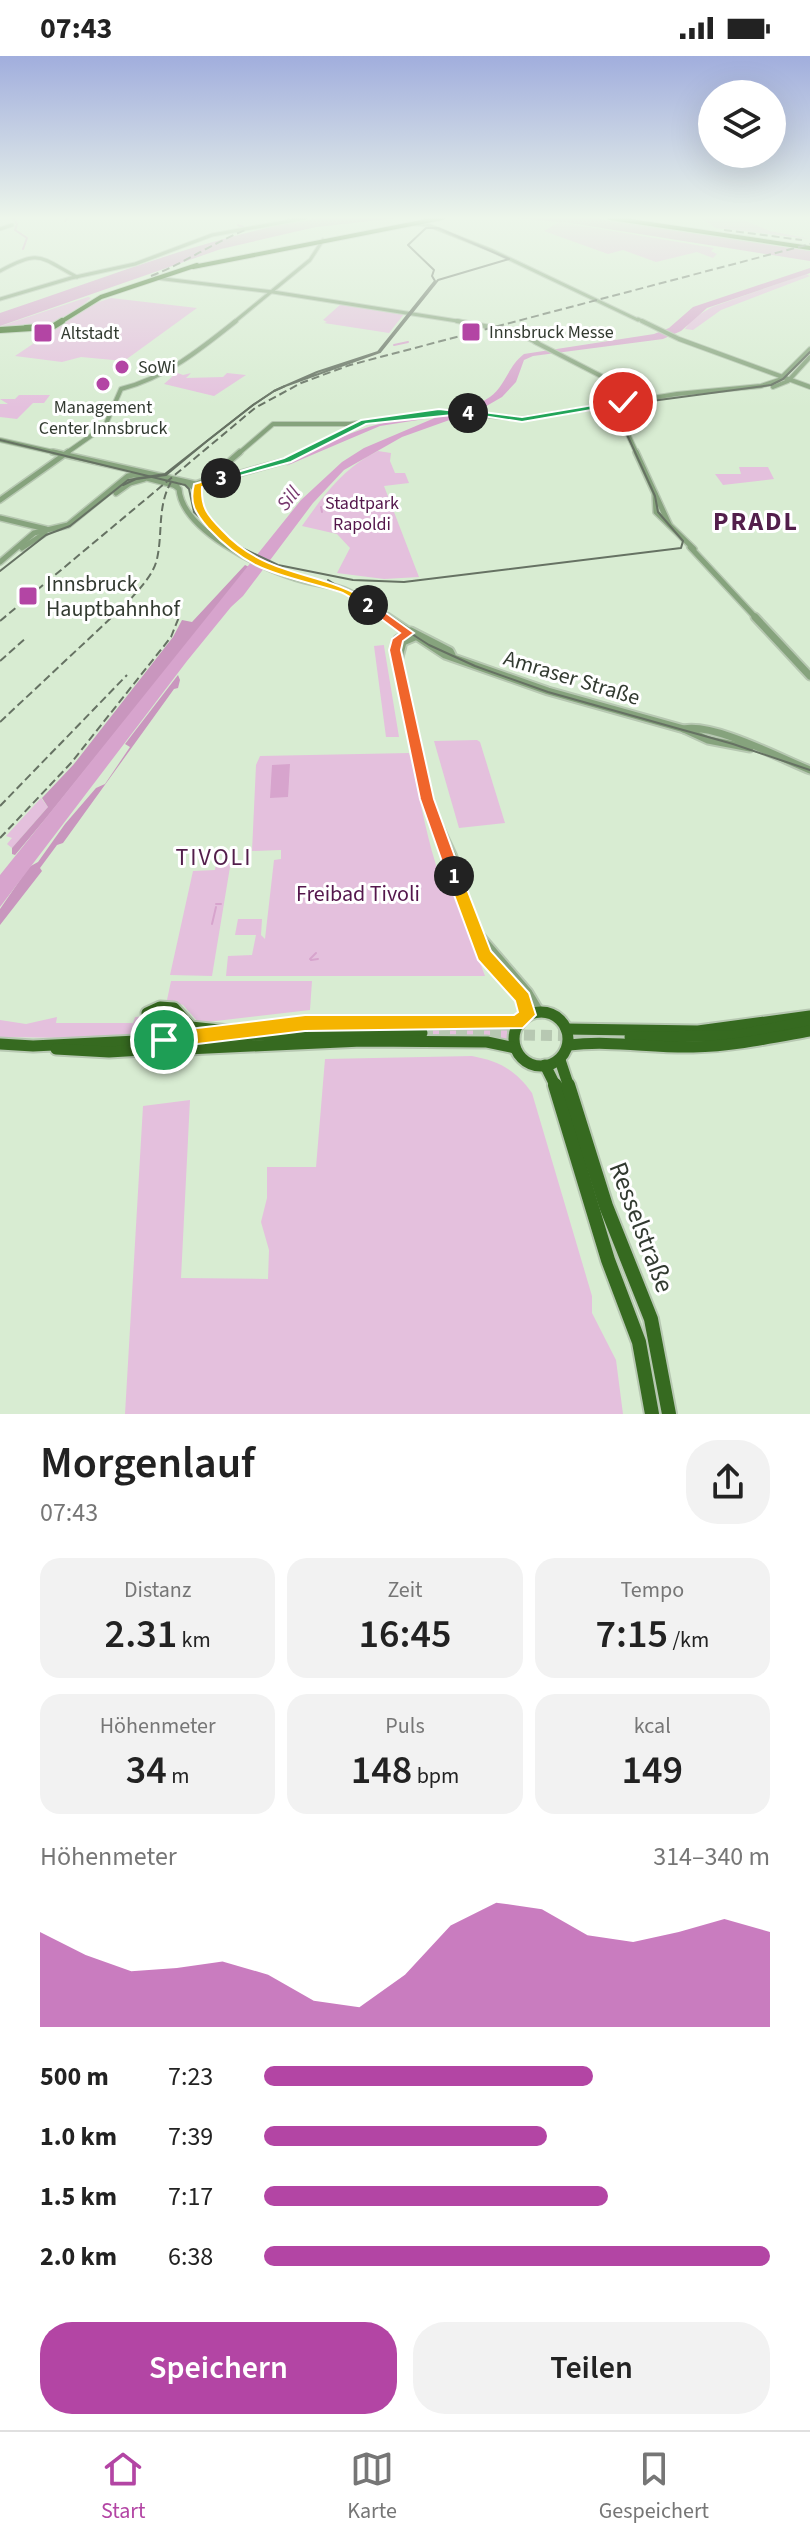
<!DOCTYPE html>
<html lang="de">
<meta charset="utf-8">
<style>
body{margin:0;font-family:"Source Sans 3",sans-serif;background:#f2f2f2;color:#222;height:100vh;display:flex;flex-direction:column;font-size:30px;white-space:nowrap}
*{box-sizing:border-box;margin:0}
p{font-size:26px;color:#767676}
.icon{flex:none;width:44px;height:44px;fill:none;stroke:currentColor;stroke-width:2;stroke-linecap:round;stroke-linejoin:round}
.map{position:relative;height:1358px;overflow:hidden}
.side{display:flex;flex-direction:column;background:#fff;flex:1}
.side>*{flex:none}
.controls{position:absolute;left:698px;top:24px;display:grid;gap:16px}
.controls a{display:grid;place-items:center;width:88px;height:88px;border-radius:50%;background:#fff;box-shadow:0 8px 32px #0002;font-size:40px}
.pin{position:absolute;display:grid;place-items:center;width:68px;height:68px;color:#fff;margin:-34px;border:4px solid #fff;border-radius:50%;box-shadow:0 2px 8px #0007}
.km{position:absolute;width:40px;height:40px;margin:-20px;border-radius:50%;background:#222;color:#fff;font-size:22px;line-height:40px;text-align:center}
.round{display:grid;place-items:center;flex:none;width:84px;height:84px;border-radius:32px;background:#f2f2f2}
.summary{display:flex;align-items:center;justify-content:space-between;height:136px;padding:0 40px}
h1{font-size:44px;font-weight:600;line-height:60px}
.figures{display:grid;grid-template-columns:repeat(3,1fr);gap:12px;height:136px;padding:8px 40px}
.figures div{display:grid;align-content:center;border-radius:20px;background:#f2f2f2;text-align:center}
.figures b{font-size:40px;font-weight:600}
.figures small{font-size:22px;font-weight:400}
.figures p{font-size:22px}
.chart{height:224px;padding:16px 40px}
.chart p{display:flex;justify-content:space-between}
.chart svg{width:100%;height:144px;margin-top:8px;fill:#b345a4;opacity:.7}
.cta{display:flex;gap:16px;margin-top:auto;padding:16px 40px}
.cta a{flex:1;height:92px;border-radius:32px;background:#b345a4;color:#fff;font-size:32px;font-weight:600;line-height:92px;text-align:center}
.cta a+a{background:#f2f2f2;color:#222}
ul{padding:0 40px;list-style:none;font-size:26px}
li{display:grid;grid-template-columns:128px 96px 1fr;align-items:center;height:60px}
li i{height:20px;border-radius:10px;background:#b345a4}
.status{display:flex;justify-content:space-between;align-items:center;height:56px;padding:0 40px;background:#fff;direction:ltr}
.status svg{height:22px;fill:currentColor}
.tabs{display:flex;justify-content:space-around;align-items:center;height:112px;border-top:2px solid #e0e0e0;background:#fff;font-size:22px;color:#767676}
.tabs a{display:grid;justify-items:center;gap:4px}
.tabs .current{color:#b345a4}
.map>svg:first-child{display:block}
.green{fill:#e4c0dd}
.forest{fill:#c996be}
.water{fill:#d7a4cd}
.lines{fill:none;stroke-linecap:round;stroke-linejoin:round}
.stream{stroke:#d7a4cd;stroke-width:2}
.major-tunnel{stroke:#b7c8b2;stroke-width:11;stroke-dasharray:11 6;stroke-linecap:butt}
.minor-far4-casing{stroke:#b7c8b2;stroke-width:5}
.minor-far3-casing{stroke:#b7c8b2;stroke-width:6}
.minor-far2-casing{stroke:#b7c8b2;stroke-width:8}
.minor-far1-casing{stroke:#b7c8b2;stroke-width:11}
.minor-casing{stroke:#b7c8b2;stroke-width:13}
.major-far3-casing{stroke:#b7c8b2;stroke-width:6}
.major-far2-casing{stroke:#b7c8b2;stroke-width:8}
.major-far1-casing{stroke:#b7c8b2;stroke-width:15}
.major-casing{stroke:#b7c8b2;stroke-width:18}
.minor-far4{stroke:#86a37d;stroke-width:3}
.minor-far3{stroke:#86a37d;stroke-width:4}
.minor-far2{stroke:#86a37d;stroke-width:5}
.minor-far1{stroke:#86a37d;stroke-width:7}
.minor{stroke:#86a37d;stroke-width:9}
.major-far3{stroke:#366a20;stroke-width:4}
.major-far2{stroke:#366a20;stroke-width:6}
.major-far1{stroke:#366a20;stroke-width:11}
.major{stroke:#366a20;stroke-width:14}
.tram{stroke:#667263;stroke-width:2}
.rail{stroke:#667263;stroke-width:2;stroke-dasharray:8 4;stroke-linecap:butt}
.split-1{fill:#f5b400;stroke:#fff;stroke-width:2}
.split-2{fill:#f0652b;stroke:#fff;stroke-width:2}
.split-3{fill:#f5b400;stroke:#fff;stroke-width:2}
.split-4{fill:#22a559;stroke:#fff;stroke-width:2}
.split-5{fill:#22a559;stroke:#fff;stroke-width:2}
.poi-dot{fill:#b345a4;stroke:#fff;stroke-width:3}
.labels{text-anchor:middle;stroke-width:6;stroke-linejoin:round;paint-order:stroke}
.far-poi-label{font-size:18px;fill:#323a30;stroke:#fff;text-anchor:start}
.far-park-label{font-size:18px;fill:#54174c;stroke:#fff}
.far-water-label{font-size:20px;font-style:italic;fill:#783a6f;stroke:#fff}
.poi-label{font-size:22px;fill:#323a30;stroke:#fff;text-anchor:start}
.street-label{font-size:22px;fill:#323a30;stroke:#fff}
.park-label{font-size:22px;fill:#54174c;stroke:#fff}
.neighbourhood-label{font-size:24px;letter-spacing:2px;fill:#531e4b;stroke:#fff}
.far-district-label{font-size:26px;font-weight:bold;letter-spacing:2px;fill:#531e4b;stroke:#fff}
.near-street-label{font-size:26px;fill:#323a30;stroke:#fff}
</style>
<div class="status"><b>07:43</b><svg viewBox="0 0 49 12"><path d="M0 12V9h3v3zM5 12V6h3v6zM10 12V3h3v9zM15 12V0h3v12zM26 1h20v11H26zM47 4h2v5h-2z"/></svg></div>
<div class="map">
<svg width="810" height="1358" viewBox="0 0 810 1358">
<rect width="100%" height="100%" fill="#d8ecd2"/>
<g class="green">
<path d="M701,162H739L770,175L810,183L716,172Z"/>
<path d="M559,166L714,192L711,195L717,198L713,202L697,196L656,206L623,194L608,198L544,175Z"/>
<path d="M806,218L810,220L721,254L693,274L685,273L692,263L712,251Z"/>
<path d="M88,241L91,242C69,262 33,280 1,270Z"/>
<path d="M111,242L197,252L124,305L81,301L62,306L15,300L49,277L50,273L96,247Z"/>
<path d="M341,248L404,258L389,277L324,267L327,266L323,264Z"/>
<path d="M172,315L183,319L191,317L186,322L223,321L227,317L246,319L214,340L164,328L173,320L169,317Z"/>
<path d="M19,339H50L44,347H33L17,363L0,361V348H8L0,343H15Z"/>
<path d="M378,395L391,397L390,405L395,417H405L409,427L384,430L419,521L384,523L337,517L350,492L337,478L302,470C324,439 343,412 378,395Z"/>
<path d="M739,411H768L774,423L723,429L715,418H741Z"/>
<path d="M384,589V590L399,681H386L374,590Z"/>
<path d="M477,684L480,686L505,767L459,772L434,685Z"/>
<path d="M409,697C420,740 426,782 441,824L450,825L485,920H226L228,900L252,899L256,879H235L238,863H262L261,879L265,883L274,804L281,803V794L252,795L256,709L260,700Z"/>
<path d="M41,742L48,751L12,792L7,788L12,782L6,780Z"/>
<path d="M231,805L212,920L170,919L193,815L215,814L216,806Z"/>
<path d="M171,925H312L310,954L199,967L183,949L167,944Z"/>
<path d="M161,959L171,965L161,977L150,978L75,982L0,981V964L26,968L57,961L56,967H133L135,961Z"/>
<path d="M304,971H509L508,986L247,975Z"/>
<path d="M472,1000C499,1005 516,1014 532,1037L592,1240V1257L616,1304L623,1358H125L143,1050L190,1044L181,1222L268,1223L269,1194L261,1166L267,1142V1111H316L325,1003Z"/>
</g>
<g class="forest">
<path d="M245,509L249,511L47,761L15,799L12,798V792L48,751L42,742L74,708L173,581L182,564L192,566Z"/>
<path d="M178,619L180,624L178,632L174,633L63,787L57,789L40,812L42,815L0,869V853L29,811L38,806L65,768L96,732L105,728L130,691L125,688Z"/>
</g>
<g class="water">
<path d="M317,162H399L316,171L221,193L0,270V257C105,222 208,180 317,162Z"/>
<path d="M515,162H595L810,195V205L570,167Z"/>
<path d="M810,212V217L707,252L681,275L663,283L533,300L524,304L516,326L502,341L483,352L402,381L344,414L313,447L243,540L231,551L187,605L0,851V819L301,444L342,406L364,392L437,361L380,370L286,410C313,393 357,372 388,366C422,359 460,361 490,341C506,329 508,310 524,298L654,278L669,272L693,251Z"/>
<path d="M290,708L288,741L270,742L272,709Z"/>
</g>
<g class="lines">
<g class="stream">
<path d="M13,162L17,168L15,174L27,182L23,193"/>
<path d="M290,162L293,163"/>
<path d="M65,165L68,162"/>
<path d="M238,169L243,171"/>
<path d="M394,289L408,286"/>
<path d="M321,451L322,456"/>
<path d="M216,848H221"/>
<path d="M212,868L216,851"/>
<path d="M310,903L316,897"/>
<path d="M311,904L318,903"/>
</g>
<path class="major-tunnel" d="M422,977L630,981"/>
<defs>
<g id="minor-far4">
<path d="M414,168L428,169L493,195L638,264"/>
<path d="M0,173L12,169"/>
<path d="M0,215C41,193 39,201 77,221"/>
<path d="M156,222L273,236L470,267"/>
<path d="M0,243L71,222L135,208L212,179L306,162"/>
<path d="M638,263L646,267"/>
<path d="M233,267L310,204L323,184"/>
</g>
<g id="minor-far3">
<path d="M457,265L513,275L538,287"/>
<path d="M642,265L679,283L810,331"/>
<path d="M535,286L601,320L637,398"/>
<path d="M773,331L788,325L810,301"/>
<path d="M0,384L62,398"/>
<path d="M65,398L105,370L121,333C165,322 201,293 236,265"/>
<path d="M238,398L273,368H350L449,356L522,363L677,338L761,330L779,324L810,293"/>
<path d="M300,398L361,368"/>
</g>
<g id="minor-far2">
<path d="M53,396L196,428L209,423L240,396"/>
<path d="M636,396L669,468"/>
<path d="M135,419L177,430"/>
<path d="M209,426L288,404L304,396"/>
<path d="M188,428L195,432L200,456L234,493"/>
<path d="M174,429L179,433C182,474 259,511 295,522C312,528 333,528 349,536C363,543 376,554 390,563"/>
<path d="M116,437L130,427L144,423"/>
<path d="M655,438L656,456L694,493"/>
<path d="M0,444L68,396"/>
<path d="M0,462L46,473"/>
<path d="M690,491L757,563"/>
<path d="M22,492L45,477"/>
<path d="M0,506L34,477L68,469L128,420L139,418"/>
</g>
<g id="minor-far1">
<path d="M387,561L445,599L548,635L684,673L708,684L750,692"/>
<path d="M755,561L810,620"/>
<path d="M411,575L450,595L452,599"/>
<path d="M411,577L398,583L395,594L435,770"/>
<path d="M399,601L403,586L417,580"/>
<path d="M684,673C714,667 780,702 810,714"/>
</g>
<g id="minor">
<path d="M435,768L482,895L523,942L528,959"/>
<path d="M439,773L452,801L453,813"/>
<path d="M480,881L528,937L540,957"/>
</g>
<g id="major-far3">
<path d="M610,162L810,192"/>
<path d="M193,211L442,162"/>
<path d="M59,267L101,241L197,209"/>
</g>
<g id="major-far2">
<path d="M26,272L54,270L62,265"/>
<path d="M0,274L32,272"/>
</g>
<g id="major-far1">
<circle cx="541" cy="983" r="27"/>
<path d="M147,957L160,951L174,952L191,971L229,975"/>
<path d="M154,957H167L175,965L169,976L159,982"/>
<path d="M566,973L698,975L810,960"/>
<path d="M230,975L305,967H517"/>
<path d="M630,981L735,980L810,965"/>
<path d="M0,988L33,990L263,979L422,977"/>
<path d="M569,989C611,984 651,992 693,991C733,990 771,982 810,975"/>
<path d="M56,993L109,996L193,991"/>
<path d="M187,993L362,985L487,986L515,992"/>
<path d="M560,1004L569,1031"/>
<path d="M545,1009L556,1031"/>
</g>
<g id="major">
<path d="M555,1029L608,1204L639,1286L652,1358"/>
<path d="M568,1029L606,1150L651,1263L669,1358"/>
</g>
</defs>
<use href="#minor-far4" class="minor-far4-casing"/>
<use href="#minor-far3" class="minor-far3-casing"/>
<use href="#minor-far2" class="minor-far2-casing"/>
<use href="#minor-far1" class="minor-far1-casing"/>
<use href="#minor" class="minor-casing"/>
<use href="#major-far3" class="major-far3-casing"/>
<use href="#major-far2" class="major-far2-casing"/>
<use href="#major-far1" class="major-far1-casing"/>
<use href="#major" class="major-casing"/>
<use href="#minor-far4" class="minor-far4"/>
<use href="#minor-far3" class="minor-far3"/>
<use href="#minor-far2" class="minor-far2"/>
<use href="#minor-far1" class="minor-far1"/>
<use href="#minor" class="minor"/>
<use href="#major-far3" class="major-far3"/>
<use href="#major-far2" class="major-far2"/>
<use href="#major-far1" class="major-far1"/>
<use href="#major" class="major"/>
<g class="tram">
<path d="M426,172H438L509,203L438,224L380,296L285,330L317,316L378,296L435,225L432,220L434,214L408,189Z"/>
<path d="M274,335L285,330"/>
<path d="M274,335L285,330"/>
<path d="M253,349L274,335"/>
<path d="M253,349L274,335"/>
<path d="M0,384L185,429L189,433L194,456L223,483L278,509L353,524L404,526L681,492L683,485L658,456L655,440L614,350L771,329L783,323L810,296"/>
<path d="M207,385L253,349"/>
<path d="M207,385L253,349"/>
<path d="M123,429L136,423L166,419L207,385"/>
<path d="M0,515L46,479L70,470L128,424L165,418L207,385"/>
<path d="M328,524L429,589L475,610L548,636L733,688L810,714"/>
</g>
<g class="rail">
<path d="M724,174L802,184"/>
<path d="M151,220C185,207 214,186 248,173"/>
<path d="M0,565L255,352L301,327L350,309L810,188"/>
<path d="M0,605L26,582"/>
<path d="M0,666L128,546C139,533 153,520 157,503C163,476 157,451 171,426"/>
<path d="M0,750L127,619"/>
<path d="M0,782L71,707L171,581L179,561"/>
</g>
</g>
<linearGradient id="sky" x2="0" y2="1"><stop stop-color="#a1aedd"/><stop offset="0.46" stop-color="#edf6eb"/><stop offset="1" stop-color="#edf6eb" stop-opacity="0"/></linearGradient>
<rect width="810" height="352" fill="url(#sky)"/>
<path class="split-1" d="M454,814L462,820L491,895L529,937L536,959L523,972L305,975L164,992L157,989L155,984L157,978L164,976L305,959H514L518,956L515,945L478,904L447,820Z"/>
<path class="split-2" d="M365,547H372L414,577L403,585L401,594L434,743L462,820L454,826L447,820L420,743L389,594L392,583L400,577L365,551Z"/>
<path class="split-3" d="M218,421L226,422L202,431C201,452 208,460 222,474C268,524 322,513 372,547V551C360,552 352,540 340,536C282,518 252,519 208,472C195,457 189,447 194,428Z"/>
<path class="split-4" d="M439,353L472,357L366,368L291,406L221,425L217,422L284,402L361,364Z"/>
<path class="split-5" d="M623,344L626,348L522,366L463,357L468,354L522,361Z"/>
<g class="poi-dot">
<rect x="461" y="266" width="20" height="20" rx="4"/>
<rect x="33" y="267" width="20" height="20" rx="4"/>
<circle cx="122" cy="311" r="8"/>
<circle cx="103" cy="328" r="8"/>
<rect x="18" y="530" width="20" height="20" rx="4"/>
</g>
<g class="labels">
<g class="far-poi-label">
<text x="489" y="282">Innsbruck Messe</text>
<text x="61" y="283">Altstadt</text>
<text x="138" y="317">SoWi</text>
<text x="103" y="357" text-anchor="middle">Management<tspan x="103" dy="21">Center Innsbruck</tspan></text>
</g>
<g class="far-park-label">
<text x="362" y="453">Stadtpark<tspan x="362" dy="21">Rapoldi</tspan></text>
</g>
<g class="far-water-label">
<text transform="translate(288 442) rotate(-51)" y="7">Sill</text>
</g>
<g class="poi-label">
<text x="46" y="535">Innsbruck<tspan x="46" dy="25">Hauptbahnhof</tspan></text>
</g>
<g class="street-label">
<text transform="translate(572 621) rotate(17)" y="8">Amraser Straße</text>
</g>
<g class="park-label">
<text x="358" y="845">Freibad Tivoli</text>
</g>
<g class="neighbourhood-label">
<text x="214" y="809">TIVOLI</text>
</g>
<g class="far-district-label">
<text x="756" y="474">PRADL</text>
</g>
<g class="near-street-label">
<text transform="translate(642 1171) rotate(69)" y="9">Resselstraße</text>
</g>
</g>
</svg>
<div class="controls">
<a><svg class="icon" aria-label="layers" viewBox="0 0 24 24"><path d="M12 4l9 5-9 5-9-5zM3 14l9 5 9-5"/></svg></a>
</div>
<div class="pin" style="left:164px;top:984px;background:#1e9e55"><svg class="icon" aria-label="arrive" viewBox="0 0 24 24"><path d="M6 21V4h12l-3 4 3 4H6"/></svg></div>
<div class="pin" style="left:623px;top:346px;background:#d93025"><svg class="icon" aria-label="check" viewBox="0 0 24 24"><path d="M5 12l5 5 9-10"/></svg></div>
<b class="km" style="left:454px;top:820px">1</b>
<b class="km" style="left:368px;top:549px">2</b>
<b class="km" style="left:221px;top:422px">3</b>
<b class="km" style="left:468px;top:357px">4</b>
</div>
<section class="side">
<div class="summary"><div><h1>Morgenlauf</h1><p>07:43</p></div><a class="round"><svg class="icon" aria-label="share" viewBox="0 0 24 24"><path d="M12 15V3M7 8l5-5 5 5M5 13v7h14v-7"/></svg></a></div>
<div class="figures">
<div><p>Distanz</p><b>2.31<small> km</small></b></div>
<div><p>Zeit</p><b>16:45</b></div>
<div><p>Tempo</p><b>7:15<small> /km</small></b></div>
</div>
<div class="figures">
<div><p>Höhenmeter</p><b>34<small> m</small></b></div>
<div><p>Puls</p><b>148<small> bpm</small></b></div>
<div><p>kcal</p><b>149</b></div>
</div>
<div class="chart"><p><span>Höhenmeter</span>314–340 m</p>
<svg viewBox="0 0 160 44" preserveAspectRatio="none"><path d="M0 44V15L10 22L20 27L30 26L40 24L50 28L60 36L70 38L80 28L90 13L100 6L110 8L120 16L130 18L140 15L150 11L160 15V44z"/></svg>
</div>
<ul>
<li><b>500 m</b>7:23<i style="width:65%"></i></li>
<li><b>1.0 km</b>7:39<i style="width:56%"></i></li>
<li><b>1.5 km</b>7:17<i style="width:68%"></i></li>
<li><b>2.0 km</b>6:38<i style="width:100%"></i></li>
</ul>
<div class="cta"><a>Speichern</a><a>Teilen</a></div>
</section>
<nav class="tabs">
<a class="current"><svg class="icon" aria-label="home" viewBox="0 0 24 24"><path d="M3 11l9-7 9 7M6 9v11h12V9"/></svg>Start</a>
<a><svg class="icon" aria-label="map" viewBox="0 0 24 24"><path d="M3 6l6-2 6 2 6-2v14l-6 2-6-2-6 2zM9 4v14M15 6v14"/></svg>Karte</a>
<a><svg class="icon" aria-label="saved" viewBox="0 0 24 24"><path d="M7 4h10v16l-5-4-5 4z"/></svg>Gespeichert</a>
</nav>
